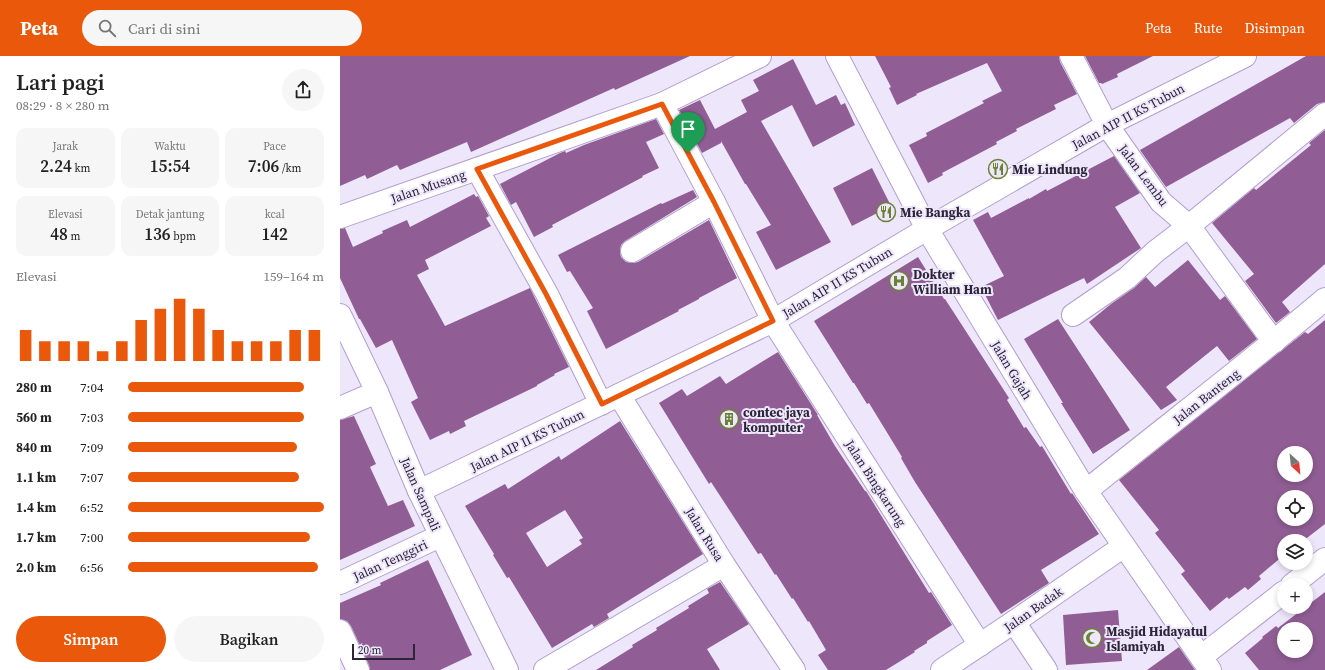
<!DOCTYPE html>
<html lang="id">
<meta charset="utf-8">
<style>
body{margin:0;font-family:"Source Serif 4",serif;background:#f6f6f6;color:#222;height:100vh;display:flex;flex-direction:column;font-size:15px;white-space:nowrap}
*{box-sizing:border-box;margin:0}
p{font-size:13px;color:#767676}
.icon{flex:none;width:22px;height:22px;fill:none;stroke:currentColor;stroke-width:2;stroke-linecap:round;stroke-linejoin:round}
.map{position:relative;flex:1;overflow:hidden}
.details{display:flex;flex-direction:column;background:#fff;width:340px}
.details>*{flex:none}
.needle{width:26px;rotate:153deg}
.tools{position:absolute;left:937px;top:390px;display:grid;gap:8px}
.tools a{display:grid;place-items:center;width:36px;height:36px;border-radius:50%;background:#fff;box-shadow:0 2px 6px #0003;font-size:20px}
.scale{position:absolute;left:12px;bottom:10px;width:63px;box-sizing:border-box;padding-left:4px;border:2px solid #2c2437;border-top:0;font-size:11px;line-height:14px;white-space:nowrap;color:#2c2437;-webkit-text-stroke:3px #eee6fb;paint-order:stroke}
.pin{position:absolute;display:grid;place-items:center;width:34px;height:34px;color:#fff;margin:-41px -17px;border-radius:50% 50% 50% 0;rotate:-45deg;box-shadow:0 0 4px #0007}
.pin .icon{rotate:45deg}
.round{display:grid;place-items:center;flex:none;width:42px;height:42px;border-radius:21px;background:#f6f6f6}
.overview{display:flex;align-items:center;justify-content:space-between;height:68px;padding:0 16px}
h1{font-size:22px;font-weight:600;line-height:30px}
.stats{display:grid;grid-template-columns:repeat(3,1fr);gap:6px;height:68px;padding:4px 16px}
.stats div{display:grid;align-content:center;border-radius:10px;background:#f6f6f6;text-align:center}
.stats b{font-size:17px;font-weight:600}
.stats small{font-size:11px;font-weight:400}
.stats p{font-size:11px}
.chart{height:112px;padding:8px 16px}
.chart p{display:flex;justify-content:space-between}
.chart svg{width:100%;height:72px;margin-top:4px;stroke:#ea580c;stroke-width:6}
.cta{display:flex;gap:8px;margin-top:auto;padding:8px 16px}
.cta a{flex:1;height:46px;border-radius:24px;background:#ea580c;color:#fff;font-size:16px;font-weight:600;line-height:46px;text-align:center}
.cta a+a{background:#f6f6f6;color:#222}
ul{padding:0 16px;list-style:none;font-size:13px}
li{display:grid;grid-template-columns:64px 48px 1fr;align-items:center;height:30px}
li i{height:10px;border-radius:5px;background:#ea580c}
header{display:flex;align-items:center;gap:24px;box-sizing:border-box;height:56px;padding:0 20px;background:#ea580c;color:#fff}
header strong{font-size:19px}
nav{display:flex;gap:22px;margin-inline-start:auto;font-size:14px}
.search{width:280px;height:36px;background:#f6f6f6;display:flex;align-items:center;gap:10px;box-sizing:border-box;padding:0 14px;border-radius:22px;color:#767676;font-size:15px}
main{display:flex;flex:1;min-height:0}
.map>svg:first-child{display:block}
.building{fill:#905e94;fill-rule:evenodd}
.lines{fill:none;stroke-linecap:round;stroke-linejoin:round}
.minor-casing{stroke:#b29ecf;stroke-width:24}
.minor{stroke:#fff;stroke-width:22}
.route-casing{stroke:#fff;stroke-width:8}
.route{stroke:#ea580c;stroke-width:5}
.labels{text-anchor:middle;stroke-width:4;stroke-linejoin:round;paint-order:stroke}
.street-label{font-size:13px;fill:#2c2437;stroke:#eee6fb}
.poi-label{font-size:13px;font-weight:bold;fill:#2c2437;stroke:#eee6fb;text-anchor:start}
</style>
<header>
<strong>Peta</strong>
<div class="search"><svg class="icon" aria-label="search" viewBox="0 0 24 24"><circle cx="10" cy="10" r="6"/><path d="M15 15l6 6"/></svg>Cari di sini</div>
<nav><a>Peta</a><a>Rute</a><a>Disimpan</a></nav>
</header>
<main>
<section class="details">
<div class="overview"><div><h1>Lari pagi</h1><p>08:29 · 8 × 280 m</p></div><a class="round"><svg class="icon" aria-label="share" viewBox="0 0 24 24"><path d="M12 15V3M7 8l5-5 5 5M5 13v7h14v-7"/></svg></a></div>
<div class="stats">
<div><p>Jarak</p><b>2.24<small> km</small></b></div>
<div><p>Waktu</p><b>15:54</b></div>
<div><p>Pace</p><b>7:06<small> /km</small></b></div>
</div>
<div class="stats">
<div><p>Elevasi</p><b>48<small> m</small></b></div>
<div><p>Detak jantung</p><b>136<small> bpm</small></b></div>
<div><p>kcal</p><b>142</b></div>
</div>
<div class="chart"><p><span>Elevasi</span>159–164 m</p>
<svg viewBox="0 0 160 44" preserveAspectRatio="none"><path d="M5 44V25M15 44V32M25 44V32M35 44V32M45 44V38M55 44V32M65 44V19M75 44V12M85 44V6M95 44V12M105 44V25M115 44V32M125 44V32M135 44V32M145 44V25M155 44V25"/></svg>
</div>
<ul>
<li><b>280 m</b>7:04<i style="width:90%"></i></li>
<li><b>560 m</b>7:03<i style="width:90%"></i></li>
<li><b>840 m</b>7:09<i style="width:86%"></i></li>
<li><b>1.1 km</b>7:07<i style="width:87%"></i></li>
<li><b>1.4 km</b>6:52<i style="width:100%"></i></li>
<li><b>1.7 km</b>7:00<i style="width:93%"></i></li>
<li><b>2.0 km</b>6:56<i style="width:97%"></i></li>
</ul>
<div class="cta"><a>Simpan</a><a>Bagikan</a></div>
</section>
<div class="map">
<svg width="985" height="614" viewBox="0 0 985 614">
<rect width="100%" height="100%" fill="#eee6fb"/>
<g class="building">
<path d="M0,0H350L275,34L274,32L131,96L127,86L60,114L57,109L27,123L25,119L0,130Z"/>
<path d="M535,0H719L720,6L737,38L714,49L716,53L676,73L677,75L656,86L657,88L602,117L603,119L588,127L569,89L587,80L586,77L644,47L642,45L662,35L647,7L576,38L577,39L557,49L549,32L551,31Z"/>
<path d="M745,0H813L777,18L778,21L762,28L761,27H759Z"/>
<path d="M966,0H985V46L977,48L954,67L950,62L826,131L800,94Z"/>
<path d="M453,3L476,49L496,39L501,49L505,47L515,69L473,91L452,49L421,65L491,186L436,214L416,176L431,169L406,128H405L381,85V87L362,97L339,54L360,44L375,73L407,56L401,44L419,35L413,24Z"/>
<path d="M316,63L324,78L306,86L319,112L302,120L303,121L212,169L213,171L194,181L176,146L171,149L160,128L220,97L225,95L226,97L244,89Z"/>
<path d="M985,74V208L942,246L950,256L936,267L905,225L914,218L872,167L914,132L916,134L971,89L969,87Z"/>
<path d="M774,100L800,137L775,151L801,192L747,228L744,222L658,264L641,231L664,220L633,164L648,156L651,162L689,142V143L706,133L707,135Z"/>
<path d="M532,112L551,150L512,170L493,132Z"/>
<path d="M353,134L357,141L285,185L281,189L280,196L281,201L286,206L293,207L298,206L369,164L397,222L359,242V243L338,254L339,255L266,293L247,255L253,252L230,215L227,216L218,199L321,147L322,148Z"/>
<path d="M134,138L136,141L138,140L149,160L146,162L151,170L85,204L89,213L77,219L105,270L190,232L229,311L214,318L215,319L197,329V330L124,365L126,370L110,378L109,375L90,384L71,346L78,342L52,284L36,292L20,263H19L0,222V173L5,172L13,191L43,177L42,175L67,164L70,171Z"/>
<path d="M578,201L604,243H605L618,263L669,342L667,344L684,372L686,371L700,391L702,390L731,438L732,437L759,478L701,514L709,527L661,558L575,426L561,402L562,401L529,347L527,348L514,327H513L474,265Z"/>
<path d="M848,204L880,244L885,240L917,283L889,305L877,290L826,331L837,344L821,354L749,266L771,248L794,232L806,221L815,231Z"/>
<path d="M718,263L790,374L753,398L721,347H723L684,283Z"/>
<path d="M985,264V468L963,485H944V499L919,520L921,523L908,534L905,531L889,543L887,541L870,555L841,518L845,515L815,477L819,474L779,424L965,276L968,278ZM944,397H966V419H944ZM944,441H966V463H944Z"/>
<path d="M438,296L478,359H477L495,390L525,435H526L589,537L591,536L612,569L587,585V587L574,595L575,596L546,614H488L478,599L486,594L469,565L468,566L453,542L452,543L436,518L435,519L421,497L418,498L371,426L369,428L319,347L342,333L347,340L380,320L386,328Z"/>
<path d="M14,360L36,408L30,411L48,450L63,444L75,470L0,504V364Z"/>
<path d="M280,365L363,498L267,558L269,562L254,571L252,568L212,592L169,521L167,522L153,499L154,498L125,450L165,428L168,433L219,400L221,404ZM225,454L243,482L239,484L242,488L207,511L186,477Z"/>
<path d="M88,504L132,599L100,614H30L29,609L11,570L7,565L0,563V547L41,529L40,527Z"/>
<path d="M380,526L409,568L367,593L380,614H256L293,591L292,589L317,574L316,572L349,552L348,550L369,537L367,533Z"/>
<path d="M985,536V614H919L905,597L923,582L922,581L936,570L938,572ZM944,573H966V595H944Z"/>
<path d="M778,554L782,605L726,609L723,559Z"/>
<path d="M839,591L855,614H807Z"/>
</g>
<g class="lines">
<defs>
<g id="minor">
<path d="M497,0L587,173L746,435L870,614"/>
<path d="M731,0L767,69L821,146L849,170L934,286"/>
<path d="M322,48L374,146L433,265L640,589"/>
<path d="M137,113L207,238L261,348"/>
<path d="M0,161L322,48L420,0"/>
<path d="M292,195L374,146"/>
<path d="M0,259L37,336L79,435L167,614"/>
<path d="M733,259L787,222L815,196L849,170L985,58"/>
<path d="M279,339L384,509L454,614"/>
<path d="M0,352L37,336"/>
<path d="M79,435L433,265L587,173L767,69L905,0"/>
<path d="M746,435C825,371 907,309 985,243"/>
<path d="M0,527L100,480"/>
<path d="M952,529L985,503"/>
<path d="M674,566L706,614"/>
<path d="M0,575L18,614"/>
<path d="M861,601L944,536"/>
<path d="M205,614L384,509"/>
<path d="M602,614L674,566L784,490"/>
</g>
</defs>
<use href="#minor" class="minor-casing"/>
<use href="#minor" class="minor"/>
</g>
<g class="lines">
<defs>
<path id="route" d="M322,48L374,146L433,265L262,348L206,238L137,113Z"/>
</defs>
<use href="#route" class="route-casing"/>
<use href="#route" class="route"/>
</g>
<defs>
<symbol id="restaurant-ring" viewBox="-11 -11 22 22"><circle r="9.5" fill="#eee6fb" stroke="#6b8234" stroke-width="1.5"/><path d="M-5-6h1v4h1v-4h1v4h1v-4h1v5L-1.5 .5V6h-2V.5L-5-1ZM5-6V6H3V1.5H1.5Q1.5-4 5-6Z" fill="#6b8234"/></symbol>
<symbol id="hospital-ring" viewBox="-11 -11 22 22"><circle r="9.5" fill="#eee6fb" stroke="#6b8234" stroke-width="1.5"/><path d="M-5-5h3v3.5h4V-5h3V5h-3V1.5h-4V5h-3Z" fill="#6b8234"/></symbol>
<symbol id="building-ring" viewBox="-11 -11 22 22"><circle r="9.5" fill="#eee6fb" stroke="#6b8234" stroke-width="1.5"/><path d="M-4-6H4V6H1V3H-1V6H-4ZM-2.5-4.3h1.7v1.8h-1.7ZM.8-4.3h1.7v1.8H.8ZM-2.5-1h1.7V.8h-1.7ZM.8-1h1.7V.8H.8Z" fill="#6b8234"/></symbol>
<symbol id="mosque-ring" viewBox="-11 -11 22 22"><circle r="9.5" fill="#eee6fb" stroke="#6b8234" stroke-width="1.5"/><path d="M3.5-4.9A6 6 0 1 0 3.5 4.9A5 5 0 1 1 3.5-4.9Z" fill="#6b8234"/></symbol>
</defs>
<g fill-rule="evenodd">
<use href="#restaurant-ring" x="647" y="102" width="22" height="22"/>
<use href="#restaurant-ring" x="535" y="145" width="22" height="22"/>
<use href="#hospital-ring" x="548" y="214" width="22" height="22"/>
<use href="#building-ring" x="378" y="352" width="22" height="22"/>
<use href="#mosque-ring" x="741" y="571" width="22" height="22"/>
</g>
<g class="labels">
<g class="street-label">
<text transform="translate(788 60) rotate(-28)" y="5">Jalan AIP II KS Tubun</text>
<text transform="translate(804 119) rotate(53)" y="5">Jalan Lembu</text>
<text transform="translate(88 130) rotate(-19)" y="5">Jalan Musang</text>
<text transform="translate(497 226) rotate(-31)" y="5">Jalan AIP II KS Tubun</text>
<text transform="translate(672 314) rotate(59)" y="5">Jalan Gajah</text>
<text transform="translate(866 340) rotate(-38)" y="5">Jalan Banteng</text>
<text transform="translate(187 384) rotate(-26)" y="5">Jalan AIP II KS Tubun</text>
<text transform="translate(536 427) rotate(57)" y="5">Jalan Bingkarung</text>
<text transform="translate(81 438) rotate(66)" y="5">Jalan Sampali</text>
<text transform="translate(365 478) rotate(58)" y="5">Jalan Rusa</text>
<text transform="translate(50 504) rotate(-25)" y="5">Jalan Tenggiri</text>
<text transform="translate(693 553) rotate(-35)" y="5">Jalan Badak</text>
</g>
<g class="poi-label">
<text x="672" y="118">Mie Lindung</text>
<text x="560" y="161">Mie Bangka</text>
<text x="573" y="223">Dokter<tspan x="573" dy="15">William Ham</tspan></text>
<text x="403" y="361">contec jaya<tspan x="403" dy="15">komputer</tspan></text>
<text x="766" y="580">Masjid Hidayatul<tspan x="766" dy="15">Islamiyah</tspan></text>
</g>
</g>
</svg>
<div class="tools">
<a><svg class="needle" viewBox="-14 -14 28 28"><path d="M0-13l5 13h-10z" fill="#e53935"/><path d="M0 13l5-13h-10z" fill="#767676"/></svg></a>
<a><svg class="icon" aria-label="locate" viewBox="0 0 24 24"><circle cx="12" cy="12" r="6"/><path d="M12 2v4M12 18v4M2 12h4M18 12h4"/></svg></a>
<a><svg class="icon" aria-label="layers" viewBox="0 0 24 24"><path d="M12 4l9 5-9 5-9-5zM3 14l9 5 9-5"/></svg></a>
<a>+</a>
<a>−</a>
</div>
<div class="scale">20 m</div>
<div class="pin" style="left:348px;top:97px;background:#1e9e55"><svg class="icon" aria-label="arrive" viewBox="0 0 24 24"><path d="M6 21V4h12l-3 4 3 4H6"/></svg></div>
</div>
</main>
